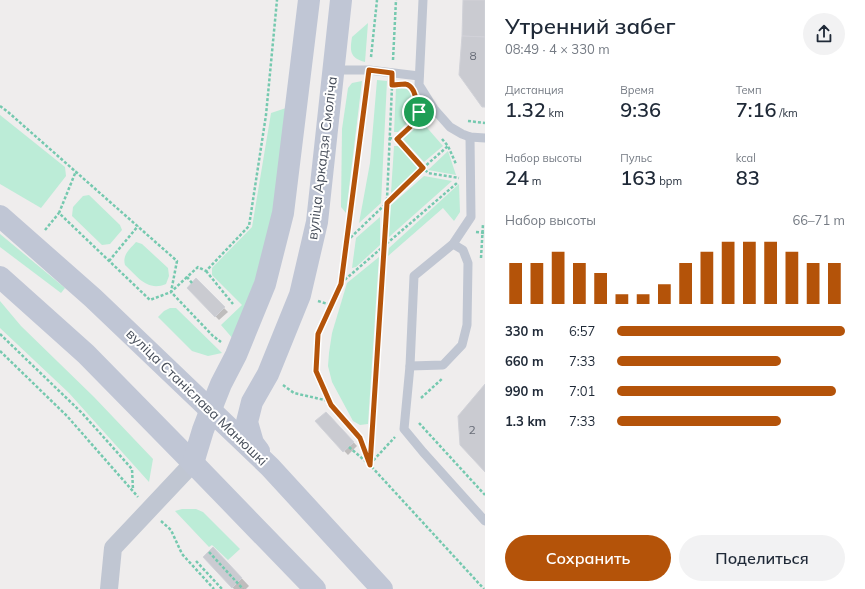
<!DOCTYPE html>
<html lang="ru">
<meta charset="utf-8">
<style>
body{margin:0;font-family:Mulish,sans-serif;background:#f2f2f3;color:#1f2937;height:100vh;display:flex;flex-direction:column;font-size:15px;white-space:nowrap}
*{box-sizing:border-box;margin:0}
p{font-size:13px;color:#747a83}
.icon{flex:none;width:22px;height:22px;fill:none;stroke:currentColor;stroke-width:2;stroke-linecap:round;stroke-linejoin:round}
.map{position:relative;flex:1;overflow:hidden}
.panel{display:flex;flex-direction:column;background:#fff;width:380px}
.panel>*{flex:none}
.pin{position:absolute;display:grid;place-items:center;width:34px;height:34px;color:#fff;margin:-17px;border:2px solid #fff;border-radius:50%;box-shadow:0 1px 4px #0007}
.round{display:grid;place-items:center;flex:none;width:42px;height:42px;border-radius:21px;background:#f2f2f3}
.head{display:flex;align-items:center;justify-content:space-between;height:68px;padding:0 20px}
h1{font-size:22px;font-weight:600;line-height:30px}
.stats{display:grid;grid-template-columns:repeat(3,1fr);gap:6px;height:68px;padding:4px 20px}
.stats div{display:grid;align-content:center}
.stats b{font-size:20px;font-weight:600}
.stats small{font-size:11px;font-weight:400}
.stats p{font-size:11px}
.chart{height:112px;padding:8px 20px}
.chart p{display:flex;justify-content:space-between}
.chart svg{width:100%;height:72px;margin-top:4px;stroke:#b45309;stroke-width:6}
.action{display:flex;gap:8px;margin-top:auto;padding:8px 20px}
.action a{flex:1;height:46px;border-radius:24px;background:#b45309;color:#fff;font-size:16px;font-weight:600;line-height:46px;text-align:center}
.action a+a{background:#f2f2f3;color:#1f2937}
ul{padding:0 20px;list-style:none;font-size:13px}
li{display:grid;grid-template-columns:64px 48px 1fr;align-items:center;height:30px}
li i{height:10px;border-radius:5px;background:#b45309}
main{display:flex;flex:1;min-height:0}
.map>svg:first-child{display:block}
.green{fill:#bcecd7}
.shadow{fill:#0003}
.building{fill:#cacbd1;stroke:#d1d2d8}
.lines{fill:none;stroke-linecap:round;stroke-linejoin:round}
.path{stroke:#75c9af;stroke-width:2.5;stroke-dasharray:3 2;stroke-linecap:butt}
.lane{stroke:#c0c6d2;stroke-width:9}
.street{stroke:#c0c6d2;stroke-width:18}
.secondary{stroke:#c0c6d5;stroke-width:22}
.route-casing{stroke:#fff;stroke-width:8}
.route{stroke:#b45309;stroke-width:5}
.labels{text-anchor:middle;stroke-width:4;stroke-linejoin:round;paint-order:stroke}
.number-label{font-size:12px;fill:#676c77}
.street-label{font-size:14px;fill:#464d59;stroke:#fff}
</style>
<main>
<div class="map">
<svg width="485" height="589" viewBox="0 0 485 589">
<rect width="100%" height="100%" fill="#efeded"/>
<g class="green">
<path d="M368,23L365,62C349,58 350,50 352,37Z"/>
<path d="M377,80L387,81L381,203L359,223L370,163Z"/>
<path d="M362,81L346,213L341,207L342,129L348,88L352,83Z"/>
<path d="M396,88L407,89L411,94L412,118L398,132H394Z"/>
<path d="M289,107L269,241L234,340L221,325L242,305L212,275V268L252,227L271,113Z"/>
<path d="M0,115L65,167L66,176L41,208L0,184Z"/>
<path d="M422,122L443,146L424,162L403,139Z"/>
<path d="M394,146H399L418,169L391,193Z"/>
<path d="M448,151L456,175L428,170Z"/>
<path d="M424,176L452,181L389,237L390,206Z"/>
<path d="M459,184L460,212L454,221L443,208L388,256L389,248Z"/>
<path d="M89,195L120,225L122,230L110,244L102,245L72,216L73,207L83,196Z"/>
<path d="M380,217V245L356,267L352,268L356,238Z"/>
<path d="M0,234L65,288L61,293L0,247Z"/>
<path d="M136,242L142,244L168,268L169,276L166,284C147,292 137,276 125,265C122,255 130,249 136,242Z"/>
<path d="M379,257L368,424L360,425L353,421L332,382L328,366L329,353L332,333L347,283Z"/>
<path d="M0,301L21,326L94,397L153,459L149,482L69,393L0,328Z"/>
<path d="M170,308H176L222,353L208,356L192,351L158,317L164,311Z"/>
<path d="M182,509H196L203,512L240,549L228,560L212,545L209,547L175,511Z"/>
</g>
<g class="shadow">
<path d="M196,280L228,312L219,320L188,288Z"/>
<path d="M330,416L357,446L348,455L317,422Z"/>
<path d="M221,556L249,586L246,589H234L204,557Z"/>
</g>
<g class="building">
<path d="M463,0H485V37L462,36Z"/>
<path d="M462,36L485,37V107H482L459,75Z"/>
<path d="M196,278L225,307L215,317L187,288Z"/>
<path d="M485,384V472L460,445L458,416Z"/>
<path d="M326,412L354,442L343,452L315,421Z"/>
<path d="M213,547L242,578L232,588L203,557Z"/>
</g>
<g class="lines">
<g class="path">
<path d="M371,57L377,0"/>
<path d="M393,60L396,0"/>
<path d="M368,83L341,284L318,334L316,371L331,405L359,438L369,462"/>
<path d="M0,106L8,112L177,261L171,292L150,300L59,213L76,171"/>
<path d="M468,121L485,123"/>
<path d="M389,138L397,139L428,173L459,178"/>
<path d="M397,139L423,116"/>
<path d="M442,139L448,146L456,164"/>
<path d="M45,230L59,213"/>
<path d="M476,232L485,233"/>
<path d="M347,241L423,168L448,146"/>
<path d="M481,258L483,224"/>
<path d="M109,261L138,226"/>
<path d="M206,271L233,304"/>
<path d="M187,277L171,292L213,336L221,342"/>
<path d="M192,283L187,277L198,267L206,271L249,226L266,115L277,0"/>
<path d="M341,283L457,183"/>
<path d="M318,301L331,305"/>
<path d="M0,334L82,413L132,469L133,490"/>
<path d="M0,351L67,416L138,497"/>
<path d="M283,385L294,393L329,401"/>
<path d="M421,398L443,378"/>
<path d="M419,423L485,495"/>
<path d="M349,447L370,465L484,589"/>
<path d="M370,464L395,437"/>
<path d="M370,465L385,245L392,86"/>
<path d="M161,521L171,530L182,554L214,589"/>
<path d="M209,552L243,589"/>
<path d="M196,561L222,589"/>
</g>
<g class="lane">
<path d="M423,0L419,85L434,109L450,127L462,134L470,137L485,138"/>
<path d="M334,70H369L419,76"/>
<path d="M470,137L471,217L453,244L414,276L410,366L404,429L423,452L485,521"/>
<path d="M410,366L443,365L462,345L467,325L468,263L463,250L453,244"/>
</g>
<path class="street" d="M109,589L113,548L193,463"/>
<g class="secondary">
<path d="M0,216L93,298L270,467L382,589"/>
<path d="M0,277L86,354L193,463L315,589"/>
<path d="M259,451L253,443L247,422L252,402L268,374L300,295L317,222L341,0"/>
<path d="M193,463L203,430L211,409L221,384L236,355L265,284L283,213L309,0"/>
</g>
</g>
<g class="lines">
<defs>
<path id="route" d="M369,70L392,73V85C396,85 401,84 405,84C418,86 415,108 422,116L397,139L423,168L387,203L370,465L360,438L331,405L316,371L318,334L341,284Z"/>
</defs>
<use href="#route" class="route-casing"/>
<use href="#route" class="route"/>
</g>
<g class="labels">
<g class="number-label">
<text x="473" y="60">8</text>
<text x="472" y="434">2</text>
</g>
<g class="street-label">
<text transform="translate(322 158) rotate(-83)" y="5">вуліца Аркадзя Смоліча</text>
<text transform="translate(197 397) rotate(44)" y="5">вуліца Станіслава Манюшкі</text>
</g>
</g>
</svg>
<div class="pin" style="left:419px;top:112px;background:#1e9e55"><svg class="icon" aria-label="arrive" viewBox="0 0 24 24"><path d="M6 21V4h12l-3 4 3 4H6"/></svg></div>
</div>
<section class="panel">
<div class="head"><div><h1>Утренний забег</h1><p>08:49 · 4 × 330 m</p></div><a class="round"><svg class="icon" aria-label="share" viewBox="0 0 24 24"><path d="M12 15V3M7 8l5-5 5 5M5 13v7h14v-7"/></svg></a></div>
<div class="stats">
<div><p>Дистанция</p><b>1.32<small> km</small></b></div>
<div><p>Время</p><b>9:36</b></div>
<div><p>Темп</p><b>7:16<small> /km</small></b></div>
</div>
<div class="stats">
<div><p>Набор высоты</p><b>24<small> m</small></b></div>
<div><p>Пульс</p><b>163<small> bpm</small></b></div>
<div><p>kcal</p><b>83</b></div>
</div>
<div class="chart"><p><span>Набор высоты</span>66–71 m</p>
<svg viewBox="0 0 160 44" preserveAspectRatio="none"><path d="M5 44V19M15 44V19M25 44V12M35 44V19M45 44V25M55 44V38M65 44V38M75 44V32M85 44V19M95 44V12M105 44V6M115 44V6M125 44V6M135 44V12M145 44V19M155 44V19"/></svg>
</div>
<ul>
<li><b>330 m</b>6:57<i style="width:100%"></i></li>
<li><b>660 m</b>7:33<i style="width:72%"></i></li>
<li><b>990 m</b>7:01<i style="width:96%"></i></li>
<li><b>1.3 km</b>7:33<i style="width:72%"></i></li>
</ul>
<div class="action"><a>Сохранить</a><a>Поделиться</a></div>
</section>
</main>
